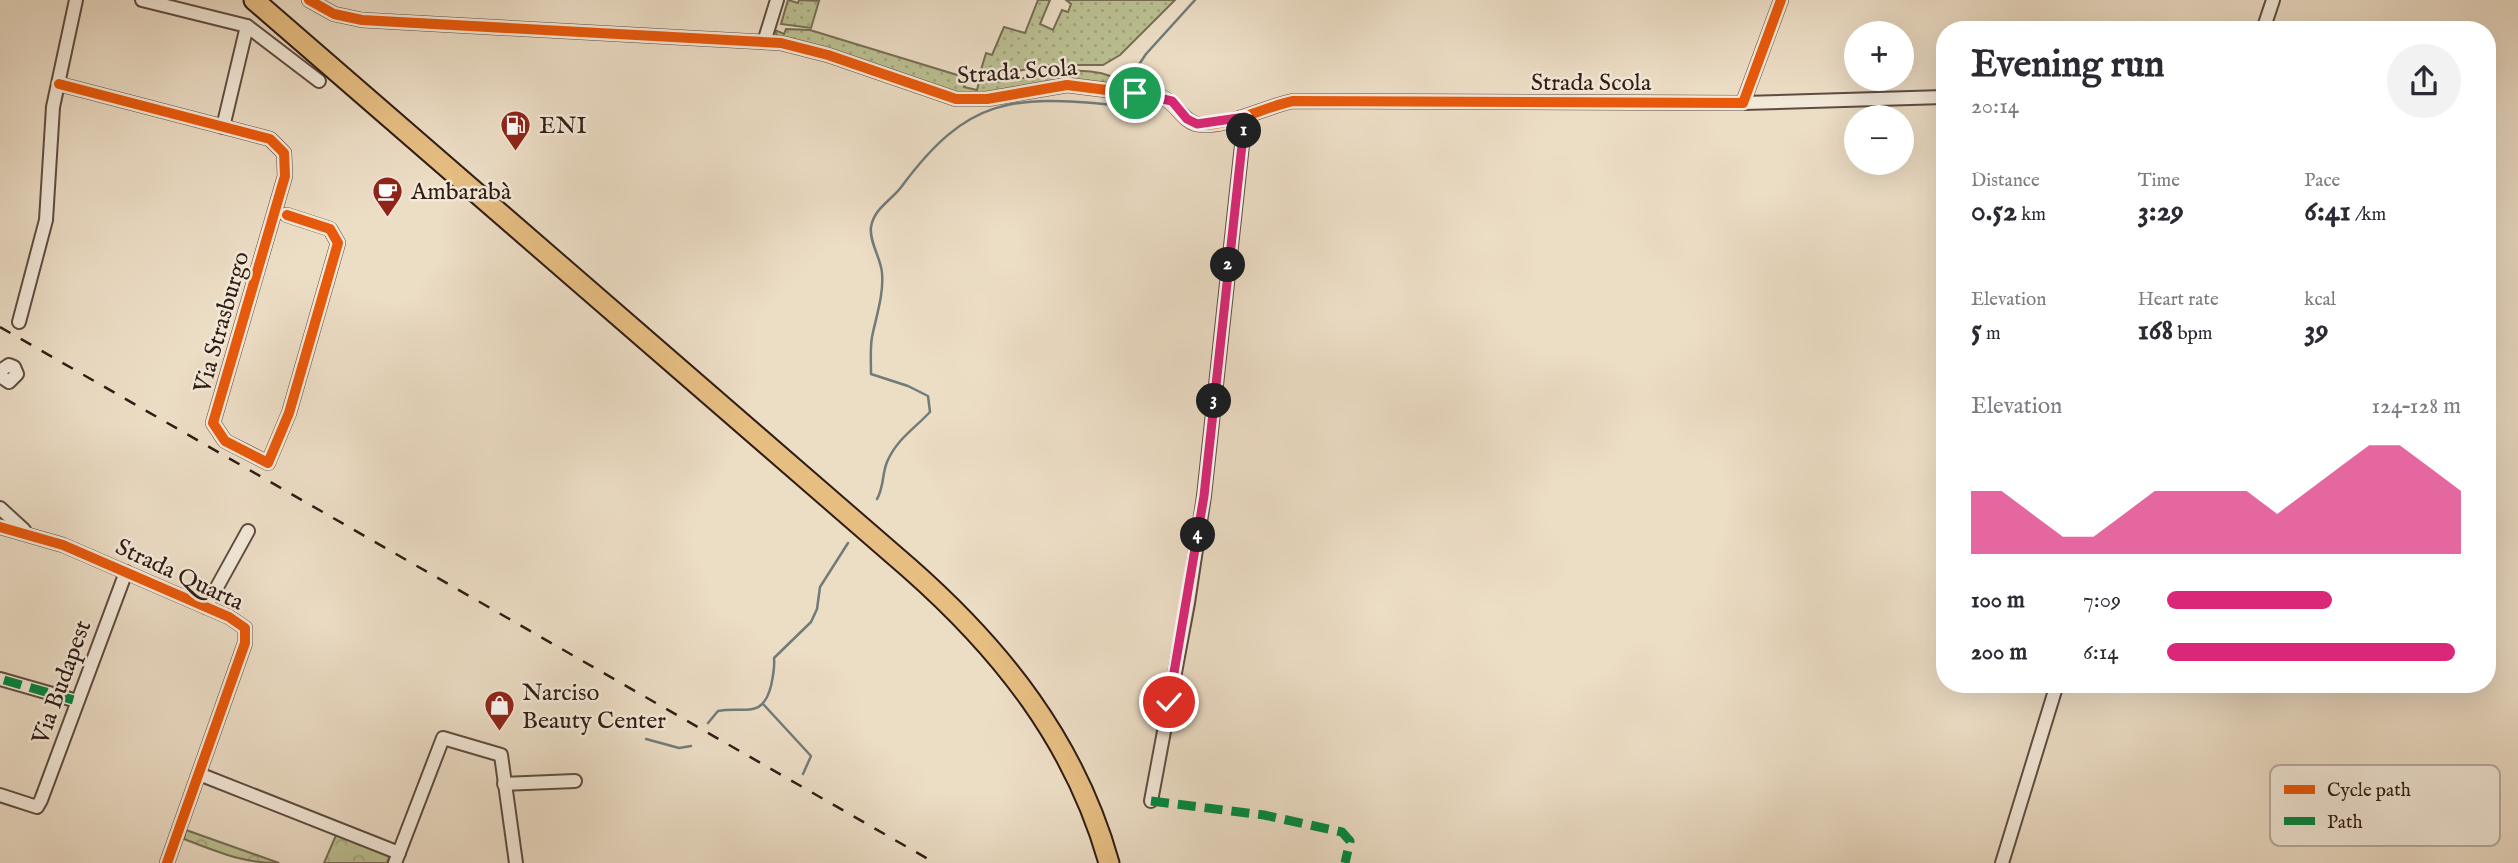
<!DOCTYPE html>
<meta charset="utf-8">
<style>
body{margin:0;font-family:"IM FELL English",serif;background:#f2f2f3;color:#2b2b33;height:100vh;display:flex;flex-direction:column;font-size:26px;white-space:nowrap}
*{box-sizing:border-box;margin:0}
p{font-size:23px;color:#7c7c81}
.icon{flex:none;width:38px;height:38px;fill:none;stroke:currentColor;stroke-width:2;stroke-linecap:round;stroke-linejoin:round}
.map{position:relative;flex:1;overflow:hidden}
.side{position:absolute;left:1936px;top:21px;width:560px;height:672px;display:flex;flex-direction:column;background:#fff;border-radius:28px;box-shadow:0 7px 28px #0002}
.side>*{flex:none}
.tools{position:absolute;left:1844px;top:21px;display:grid;gap:14px}
.tools a{display:grid;place-items:center;width:70px;height:70px;border-radius:50%;background:#fff;box-shadow:0 7px 28px #0002;font-size:35px}
.pin{position:absolute;display:grid;place-items:center;width:60px;height:60px;color:#fff;margin:-30px;border:4px solid #fff;border-radius:50%;box-shadow:0 2px 7px #0007}
.km{position:absolute;width:35px;height:35px;margin:-18px;border-radius:50%;background:#222;color:#fff;font-size:19px;line-height:35px;text-align:center}
.round{display:grid;place-items:center;flex:none;width:74px;height:74px;border-radius:37px;background:#f2f2f3}
.head{display:flex;align-items:center;justify-content:space-between;height:119px;padding:0 35px}
h1{font-size:38px;font-weight:800;line-height:52px}
.stats{display:grid;grid-template-columns:repeat(3,1fr);gap:10px;height:119px;padding:7px 35px}
.stats div{display:grid;align-content:center}
.stats b{font-size:30px;font-weight:800}
.stats small{font-size:19px;font-weight:400}
.stats p{font-size:19px}
.chart{height:196px;padding:14px 35px}
.chart p{display:flex;justify-content:space-between}
.chart svg{width:100%;height:126px;margin-top:7px;fill:#db2777;opacity:.7}
ul{padding:0 35px;list-style:none;font-size:23px}
li{display:grid;grid-template-columns:112px 84px 1fr;align-items:center;height:52px}
li i{height:18px;border-radius:9px;background:#db2777}
.map>svg:first-child{display:block}
.grass{fill:url(#grass-dots);stroke:#766e54;stroke-width:2}
.park{fill:url(#park-crowns);stroke:#766e54;stroke-width:2}
.lines{fill:none;stroke-linecap:round;stroke-linejoin:round}
.stream{stroke:#717b7a;stroke-width:2.5}
.minor-casing{stroke:#5f4c41;stroke-width:16}
.highway-casing{stroke:#301c15;stroke-width:23}
.minor{stroke:#f3e9d9;stroke-width:12}
.highway{stroke:#e6be82;stroke-width:19}
.rail{stroke:#301c15;stroke-width:2.5;stroke-dasharray:12 12;stroke-linecap:butt}
.quiet{stroke:#00873e;stroke-width:9;stroke-dasharray:18 9;stroke-linecap:butt}
.cycleway-casing{stroke:#f3e9d9;stroke-width:15}
.cycleway{stroke:#e8590c;stroke-width:10}
.route-casing{stroke:#fff;stroke-width:14}
.route{stroke:#db2777;stroke-width:9}
.labels{text-anchor:middle;stroke-width:5;stroke-linejoin:round;paint-order:stroke}
.street-label{font-size:24px;fill:#301c15;stroke:#f3e9d9}
.poi-label{font-size:24px;fill:#301c15;stroke:#f3e9d9;text-anchor:start}
.key{fill:#f3e9d9;stroke:#b8ac9e;stroke-width:2}
.key-label{font-size:19px;fill:#301c15}
</style>
<div class="map">
<svg width="2518" height="863" viewBox="0 0 2518 863">
<defs>
<pattern id="grass-dots" width="8" height="8" patternUnits="userSpaceOnUse" patternTransform="scale(1.75)"><rect width="8" height="8" fill="#bbc092"/><path d="M2 2h.1M6 6h.1" fill="none" stroke="#a1a47d" stroke-width="1.8" stroke-linecap="round"/></pattern>
<pattern id="park-crowns" width="20" height="18" patternUnits="userSpaceOnUse" patternTransform="scale(1.75)"><rect width="20" height="18" fill="#bbc092"/><path d="M2 6a3 3 0 1 1 6 0M12 15a3 3 0 1 1 6 0" fill="none" stroke="#a1a47d"/></pattern>
</defs>
<rect width="100%" height="100%" fill="#ecddc5"/>
<filter id="stains"><feTurbulence type="fractalNoise" baseFrequency=".00286" numOctaves="4"/><feColorMatrix values="0 0 0 0 .2 0 0 0 0 .09 0 0 0 0 .02 0 0 0 .5 -.17"/></filter>
<radialGradient id="worn" r=".72"><stop offset=".6" stop-color="#630" stop-opacity="0"/><stop offset="1" stop-color="#630" stop-opacity=".3"/></radialGradient>
<g class="grass">
<path d="M788,0L798,3L799,0L819,1L811,28L781,24Z"/>
<path d="M1038,0H1050L1040,24L1053,30L1062,10L1068,12L1071,4L1066,0H1175L1120,55L1103,65H1050L1006,73L981,70L986,53L992,55L1004,27L1025,33Z"/>
<path d="M786,29L810,30L967,78L964,87L977,90L979,82C1023,85 1078,56 1121,81L1119,88L962,96L777,36L775,30L784,34Z"/>
</g>
<g class="park">
<path d="M186,830L279,863C242,863 218,852 184,839Z"/>
<path d="M337,833L391,853L387,863H324Z"/>
</g>
<g class="lines">
<g class="stream">
<path d="M1124,87L1146,54L1195,0"/>
<path d="M877,499C884,487 882,474 887,462C896,440 914,429 930,412L928,396L908,386L871,374C871,362 870,349 872,337C876,317 884,294 882,273C881,258 869,242 871,227C874,208 892,200 902,186C968,97 1012,95 1116,105L1120,97"/>
<path d="M764,705L811,756L803,774"/>
<path d="M708,723L718,711C745,706 762,720 771,686C773,676 775,668 774,658L811,622L817,609L820,587L848,543"/>
<path d="M646,739L679,748L691,746"/>
</g>
<defs>
<g id="minor">
<path d="M142,0L247,26L319,81"/>
<path d="M309,0L334,14L362,20L781,43L828,55L956,99H987L1067,85L1162,97C1176,103 1182,120 1196,124C1221,130 1267,106 1293,101L1743,103L1781,0"/>
<path d="M2263,30L2273,0"/>
<path d="M764,42L777,0"/>
<path d="M59,84L270,139L284,153L285,176L213,423L225,441L268,463L289,413L338,243L330,229L287,215"/>
<path d="M1743,103L1944,97"/>
<path d="M223,127L247,26"/>
<path d="M19,322L46,220L53,107L76,0"/>
<path d="M0,371L9,365L14,367L17,374L9,382L0,376"/>
<path d="M0,508L24,530"/>
<path d="M0,527L63,545L229,617L245,628V643L167,863"/>
<path d="M206,607L248,531"/>
<path d="M0,679L77,701"/>
<path d="M199,774L399,853"/>
<path d="M504,784L575,781"/>
<path d="M0,795L37,807L41,800L126,572"/>
<path d="M1151,801L1188,603L1204,496L1245,117"/>
<path d="M395,863L443,738L501,755L516,863"/>
<path d="M2002,863L2057,684"/>
</g>
<path id="highway" d="M254,0L909,568C1002,650 1075,742 1109,863"/>
</defs>
<use href="#minor" class="minor-casing"/>
<use href="#highway" class="highway-casing"/>
<use href="#minor" class="minor"/>
<use href="#highway" class="highway"/>
<path class="rail" d="M0,327L935,863"/>
<g class="quiet">
<path d="M4,680L77,701"/>
<path d="M1151,801L1264,815L1342,832L1350,841L1345,863"/>
</g>
<defs>
<g id="cycleway">
<path d="M309,0L334,14L362,20L781,43L828,55L956,99H987L1067,85L1162,97C1176,103 1182,120 1196,124C1221,130 1267,106 1293,101L1743,103L1781,0"/>
<path d="M59,84L270,139L284,153L285,176L213,423L225,441L268,463L289,413L338,243L330,229L287,215"/>
<path d="M0,527L63,545L229,617L245,628V643L167,863"/>
</g>
</defs>
<use href="#cycleway" class="cycleway-casing"/>
<use href="#cycleway" class="cycleway"/>
</g>
<g class="lines">
<defs>
<path id="route" d="M1135,93L1172,101L1187,119L1197,124L1245,117L1204,496L1169,702"/>
</defs>
<use href="#route" class="route-casing"/>
<use href="#route" class="route"/>
</g>
<defs>
<symbol id="fuel-pin" viewBox="-11 -11 22 30"><path d="M0 17L-7.5 6A9.5 9.5 0 1 1 7.5 6Z" fill="#8f2418" stroke="#f3e9d9"/><path d="M-5.5-6h7V0h2V4h1.3V-2.5L3-4.5l.8-.8L6-3V5H2.5V1h-1V6h-7ZM-4.2-4.7v3.2H.2V-4.7Z" fill="#fff"/></symbol>
<symbol id="cafe-pin" viewBox="-11 -11 22 30"><path d="M0 17L-7.5 6A9.5 9.5 0 1 1 7.5 6Z" fill="#8f2418" stroke="#f3e9d9"/><path d="M-5.5-4.5H6V0H3Q3 3.5 0 3.5H-2.5Q-5.5 3.5-5.5 0ZM3-3.2v2h1.7v-2ZM-6 4.5H4V6H-6Z" fill="#fff"/></symbol>
<symbol id="shop-pin" viewBox="-11 -11 22 30"><path d="M0 17L-7.5 6A9.5 9.5 0 1 1 7.5 6Z" fill="#8f2418" stroke="#f3e9d9"/><path d="M-5-2.5h2.3a2.7 3.5 0 0 1 5.4 0H5L5.5 6h-11ZM-1.5-2.5h3a1.5 2.3 0 0 0-3 0Z" fill="#fff"/></symbol>
</defs>
<g fill-rule="evenodd">
<use href="#fuel-pin" x="498" y="108" width="35" height="47"/>
<use href="#cafe-pin" x="370" y="174" width="35" height="47"/>
<use href="#shop-pin" x="482" y="688" width="35" height="47"/>
</g>
<g class="labels">
<g class="street-label">
<text transform="translate(1017 71) rotate(-4)" y="8">Strada Scola</text>
<text x="1591" y="90">Strada Scola</text>
<text transform="translate(221 322) rotate(-74)" y="8">Via Strasburgo</text>
<text transform="translate(180 574) rotate(25)" y="8">Strada Quarta</text>
<text transform="translate(61 682) rotate(-70)" y="8">Via Budapest</text>
</g>
<g class="poi-label">
<text x="539" y="133">ENI</text>
<text x="411" y="199">Ambarabà</text>
<text x="522" y="700">Narciso<tspan x="522" dy="28">Beauty Center</tspan></text>
</g>
</g>
<rect x="2270" y="765" width="230" height="81" rx="10" class="key"/>
<rect x="2284" y="785" width="31" height="9" fill="#e8590c"/>
<rect x="2284" y="817" width="31" height="8" fill="#00873e"/>
<g class="key-label">
<text x="2327" y="796">Cycle path</text>
<text x="2327" y="828">Path</text>
</g>
<rect width="100%" height="100%" filter="url(#stains)"/>
<rect width="100%" height="100%" fill="url(#worn)"/>
</svg>
<div class="tools">
<a>+</a>
<a>−</a>
</div>
<div class="pin" style="left:1135px;top:93px;background:#1e9e55"><svg class="icon" aria-label="arrive" viewBox="0 0 24 24"><path d="M6 21V4h12l-3 4 3 4H6"/></svg></div>
<div class="pin" style="left:1169px;top:702px;background:#d93025"><svg class="icon" aria-label="check" viewBox="0 0 24 24"><path d="M5 12l5 5 9-10"/></svg></div>
<b class="km" style="left:1244px;top:131px">1</b>
<b class="km" style="left:1228px;top:265px">2</b>
<b class="km" style="left:1214px;top:401px">3</b>
<b class="km" style="left:1198px;top:535px">4</b>
<section class="side">
<div class="head"><div><h1>Evening run</h1><p>20:14</p></div><a class="round"><svg class="icon" aria-label="share" viewBox="0 0 24 24"><path d="M12 15V3M7 8l5-5 5 5M5 13v7h14v-7"/></svg></a></div>
<div class="stats">
<div><p>Distance</p><b>0.52<small> km</small></b></div>
<div><p>Time</p><b>3:29</b></div>
<div><p>Pace</p><b>6:41<small> /km</small></b></div>
</div>
<div class="stats">
<div><p>Elevation</p><b>5<small> m</small></b></div>
<div><p>Heart rate</p><b>168<small> bpm</small></b></div>
<div><p>kcal</p><b>39</b></div>
</div>
<div class="chart"><p><span>Elevation</span>124–128 m</p>
<svg viewBox="0 0 160 44" preserveAspectRatio="none"><path d="M0 44V22L10 22L20 30L30 38L40 38L50 30L60 22L70 22L80 22L90 22L100 30L110 22L120 14L130 6L140 6L150 14L160 22V44z"/></svg>
</div>
<ul>
<li><b>100 m</b>7:09<i style="width:56%"></i></li>
<li><b>200 m</b>6:14<i style="width:98%"></i></li>
</ul>
</section>
</div>
